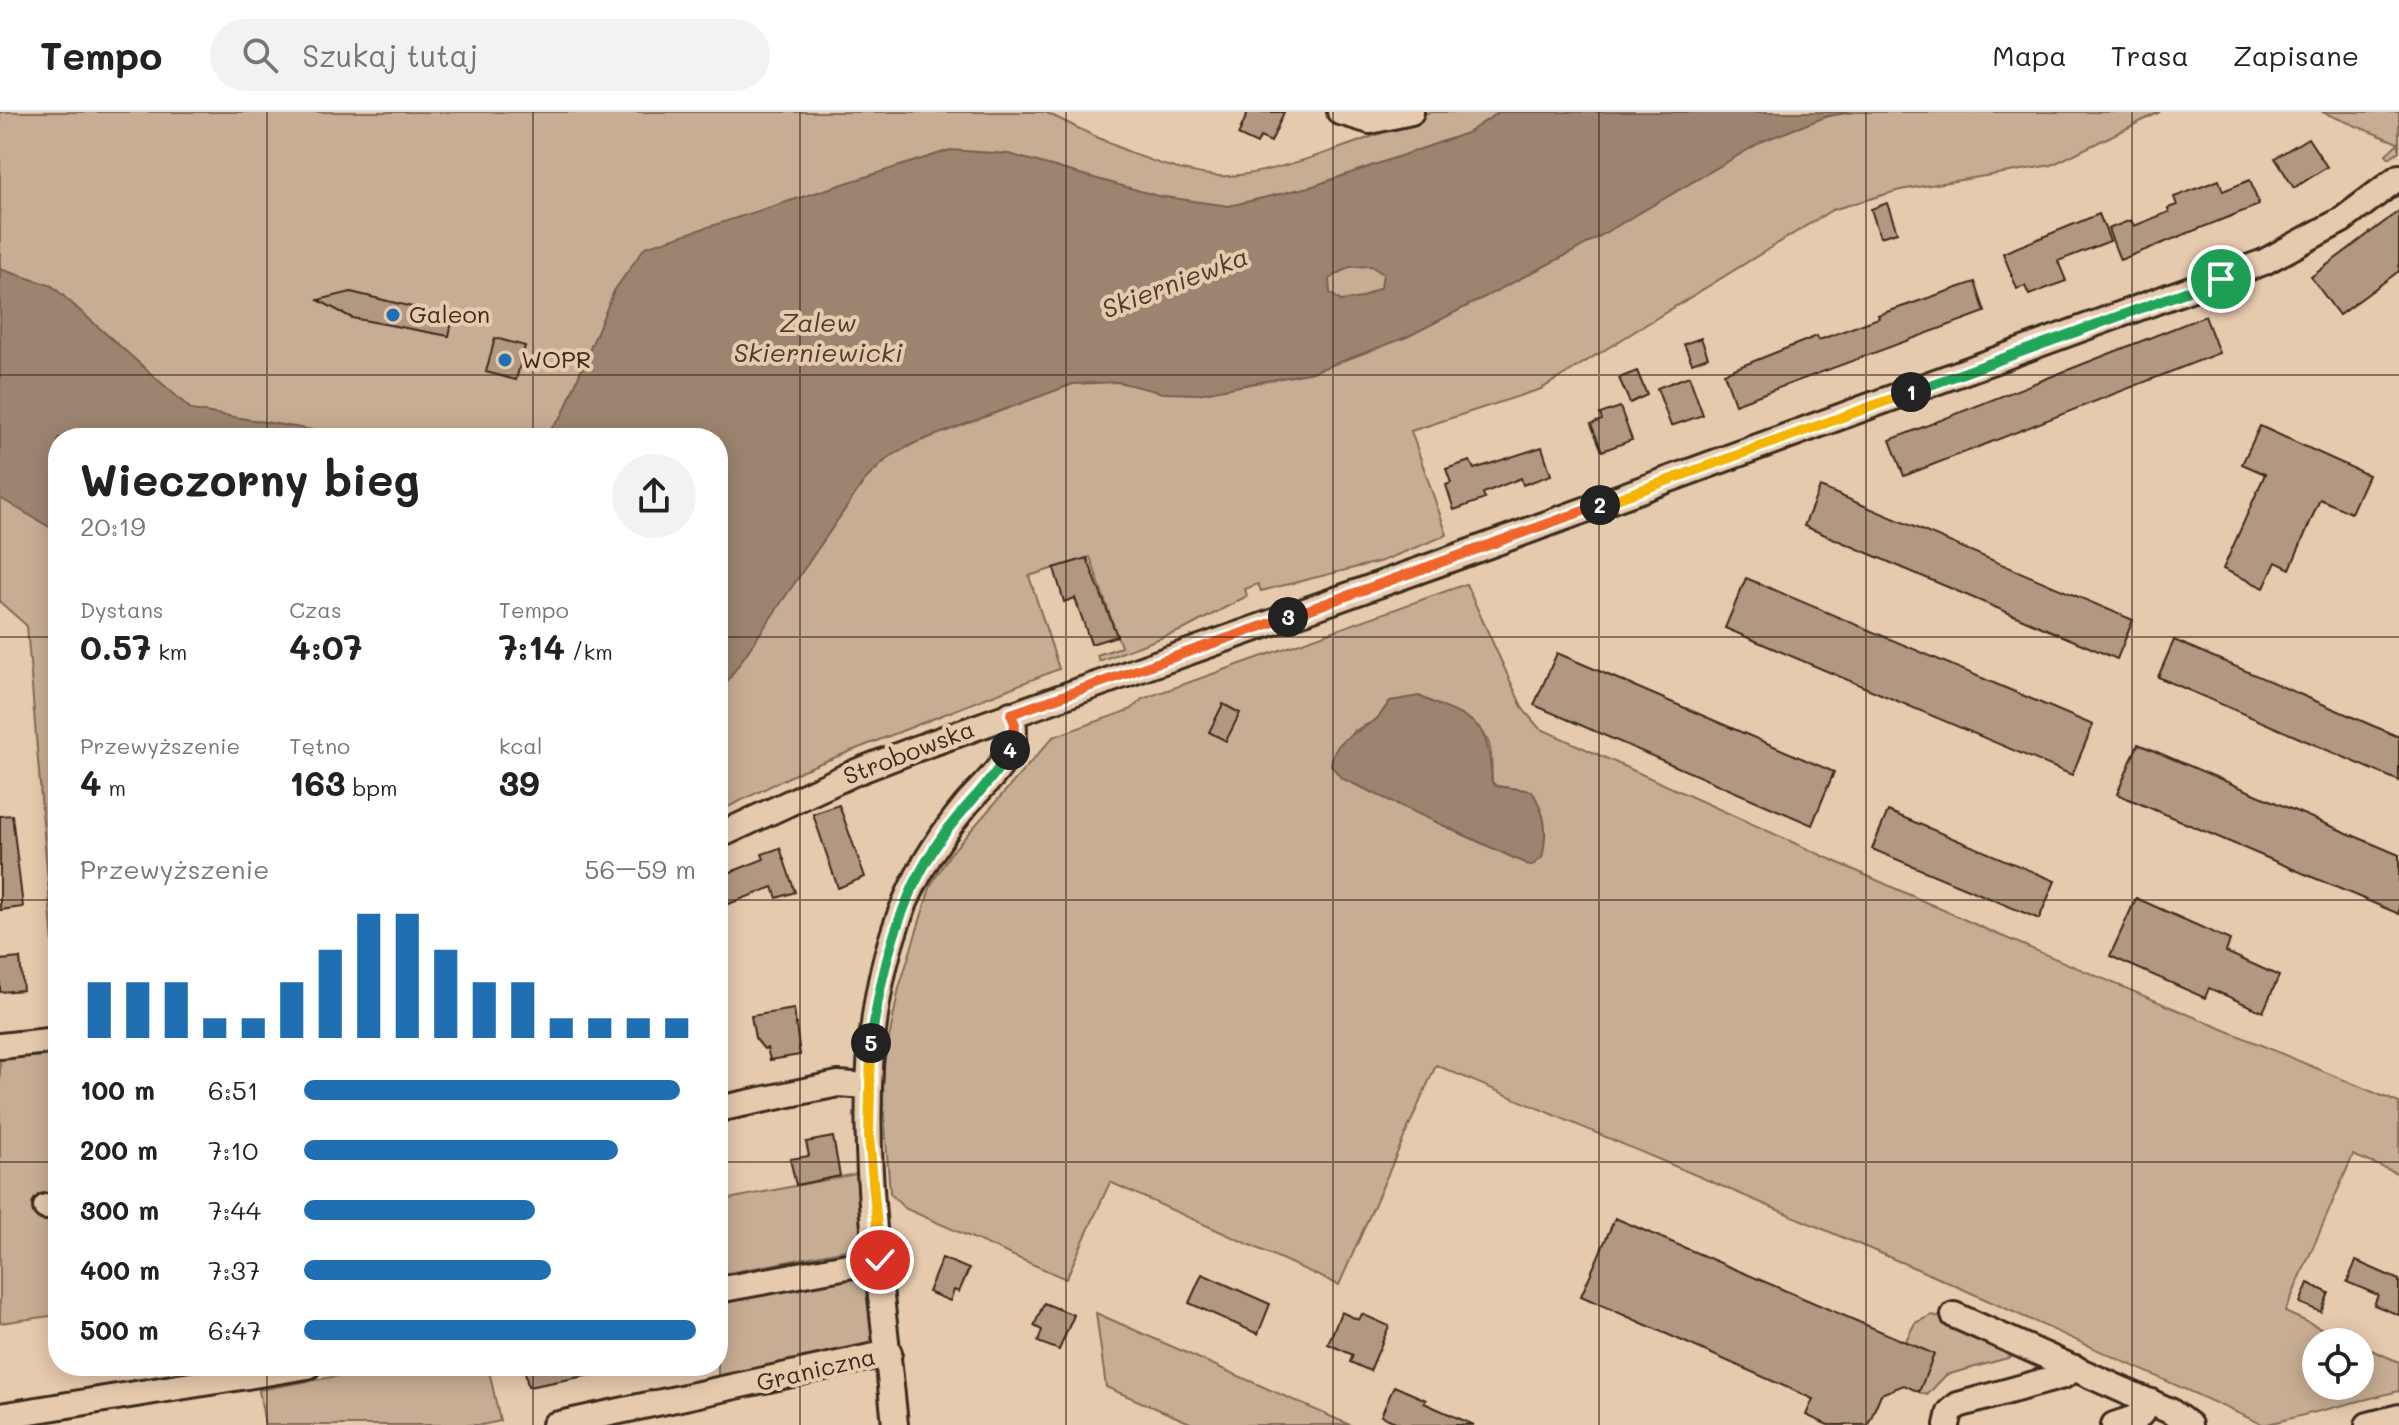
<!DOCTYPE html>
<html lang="pl">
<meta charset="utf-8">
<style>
body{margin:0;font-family:Mali,sans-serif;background:#f2f2f2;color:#222;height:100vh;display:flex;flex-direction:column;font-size:30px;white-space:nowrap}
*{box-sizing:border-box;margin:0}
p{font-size:26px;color:#767676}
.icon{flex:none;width:44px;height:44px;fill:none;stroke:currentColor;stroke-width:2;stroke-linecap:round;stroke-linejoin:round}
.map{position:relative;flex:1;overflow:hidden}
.sheet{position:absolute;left:48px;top:316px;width:680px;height:948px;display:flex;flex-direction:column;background:#fff;border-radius:32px;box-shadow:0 4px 20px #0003}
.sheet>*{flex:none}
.tools{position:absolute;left:2302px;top:1216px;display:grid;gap:16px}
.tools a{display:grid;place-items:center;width:72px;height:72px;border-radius:50%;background:#fff;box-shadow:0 4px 20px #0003;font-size:40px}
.pin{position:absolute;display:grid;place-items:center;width:68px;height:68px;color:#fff;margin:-34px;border:4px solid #fff;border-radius:50%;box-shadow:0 2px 8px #0007}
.km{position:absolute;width:40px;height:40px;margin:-20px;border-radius:50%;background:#222;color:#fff;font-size:22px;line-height:40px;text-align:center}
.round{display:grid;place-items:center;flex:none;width:84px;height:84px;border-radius:42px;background:#f2f2f2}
.summary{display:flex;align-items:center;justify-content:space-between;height:136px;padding:0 32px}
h1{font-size:44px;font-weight:700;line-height:60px}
.metrics{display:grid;grid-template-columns:repeat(3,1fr);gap:12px;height:136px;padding:8px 32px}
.metrics div{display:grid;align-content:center}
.metrics b{font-size:34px;font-weight:700}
.metrics small{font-size:22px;font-weight:400}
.metrics p{font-size:22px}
.chart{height:224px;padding:16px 32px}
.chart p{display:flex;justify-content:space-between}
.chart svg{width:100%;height:144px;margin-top:8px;stroke:#1f6fb2;stroke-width:6}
ul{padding:0 32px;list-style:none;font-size:26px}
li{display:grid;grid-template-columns:128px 96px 1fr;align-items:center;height:60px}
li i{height:20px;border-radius:10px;background:#1f6fb2}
header{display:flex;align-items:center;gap:48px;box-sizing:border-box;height:112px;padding:0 40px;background:#fff;border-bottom:2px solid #e0e0e0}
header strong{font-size:38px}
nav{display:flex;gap:44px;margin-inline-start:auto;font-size:28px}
.search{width:560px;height:72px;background:#f2f2f2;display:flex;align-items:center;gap:20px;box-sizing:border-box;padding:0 28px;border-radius:44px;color:#767676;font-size:30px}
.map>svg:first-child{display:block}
.green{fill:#c7ad93;stroke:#816c58;stroke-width:2;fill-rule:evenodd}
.water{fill:#9c856f;stroke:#75614f;stroke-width:2;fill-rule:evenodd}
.building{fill:#b29880;stroke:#3b2a1e;stroke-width:2}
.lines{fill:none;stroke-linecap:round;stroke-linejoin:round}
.minor-casing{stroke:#3b2a1e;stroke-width:30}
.minor{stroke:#e6caad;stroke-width:24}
.split-1-casing{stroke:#fff;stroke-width:16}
.split-2-casing{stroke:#fff;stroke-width:16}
.split-3-casing{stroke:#fff;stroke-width:16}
.split-4-casing{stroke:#fff;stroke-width:16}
.split-5-casing{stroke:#fff;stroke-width:16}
.split-6-casing{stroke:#fff;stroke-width:16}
.split-1{stroke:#22a559;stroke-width:10}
.split-2{stroke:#f5b400;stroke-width:10}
.split-3{stroke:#f0652b;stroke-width:10}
.split-4{stroke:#f0652b;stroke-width:10}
.split-5{stroke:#22a559;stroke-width:10}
.split-6{stroke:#f5b400;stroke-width:10}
.grid{fill:none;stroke:#3b2a1e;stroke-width:2;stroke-opacity:0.55}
.poi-dot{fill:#1f6fb2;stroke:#e6caad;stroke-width:3}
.labels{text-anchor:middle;stroke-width:8;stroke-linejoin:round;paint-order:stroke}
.poi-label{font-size:24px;fill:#3b2a1e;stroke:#e6caad;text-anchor:start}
.street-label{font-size:24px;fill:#3b2a1e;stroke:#e6caad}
.water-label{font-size:26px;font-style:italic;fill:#4e3c2e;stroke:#e6caad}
</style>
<header>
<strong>Tempo</strong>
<div class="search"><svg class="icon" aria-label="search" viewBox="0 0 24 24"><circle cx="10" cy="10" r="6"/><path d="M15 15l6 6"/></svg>Szukaj tutaj</div>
<nav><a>Mapa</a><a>Trasa</a><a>Zapisane</a></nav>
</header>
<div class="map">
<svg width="2399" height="1313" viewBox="0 0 2399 1313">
<rect width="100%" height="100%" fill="#e6caad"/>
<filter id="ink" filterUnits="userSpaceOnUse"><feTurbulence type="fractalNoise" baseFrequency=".0125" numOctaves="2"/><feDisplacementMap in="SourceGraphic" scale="16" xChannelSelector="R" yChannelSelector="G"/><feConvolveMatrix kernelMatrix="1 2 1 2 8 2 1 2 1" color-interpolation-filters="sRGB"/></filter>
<g filter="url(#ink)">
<g class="green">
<path d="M0,0H1045C1100,26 1156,59 1218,64C1266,67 1384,22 1429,0H2160L2052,53L1900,78L1832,98L1541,277L1411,319L1447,423L1382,449L1261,479L1258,472L1245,477L1247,484L1185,517L1099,549L1097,543L1121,535L1090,445L1029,464L1059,557L803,658L718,700V326H58V893L27,514L0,490Z"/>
<path d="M2322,0H2399V39L2389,46L2386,42L2398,31Z"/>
<path d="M1466,472L1523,597L1539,616L1992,820L2399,991V1062L2353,1043L2285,1200L2352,1230H2316V1274H2360V1233L2399,1250V1279L2264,1313L1936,1165L1436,953L1339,1173L1110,1070L1066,1167L904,1096L890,1081L883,988L884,952L899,876L931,773L950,742L1053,625L1132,597L1142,587ZM1390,589C1422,595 1477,595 1489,632C1493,643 1491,659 1492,670L1496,674L1532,679L1531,754L1341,666L1354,619L1378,607Z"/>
<path d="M58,943V1203L0,1211V947Z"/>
<path d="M856,1062L861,1118L846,1138L718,1163V1089Z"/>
<path d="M849,1164L867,1177L872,1234L718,1267V1191Z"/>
<path d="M1096,1201L1350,1313H1195L1106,1275Z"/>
<path d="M1932,1203L1945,1206L2026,1241L1946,1263L1927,1283L1919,1280L1934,1242L1905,1230L1915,1211Z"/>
<path d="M393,1254H488L500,1309L482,1313H265L259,1278Z"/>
</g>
<g class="water">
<path d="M1499,0H1854L1828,4L1763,29L1574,139L1407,225L1313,260L1198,282L1163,281L1118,270L1073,272L915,331L889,345L865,368L718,583V326H542L562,304L614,179L645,135L950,38L1009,42L1158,84L1229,94L1313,74L1467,21ZM1371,154L1383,162L1381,175L1361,186L1341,189L1330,181L1329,167L1350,155Z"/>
<path d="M0,157L52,174L192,298L361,326H58V420L0,386Z"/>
<path d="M1419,584C1476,612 1487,601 1492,670L1496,674L1532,679C1546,703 1548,719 1542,746L1531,754L1341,666L1331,653C1333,627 1356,622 1374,609C1381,604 1385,595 1390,589Z"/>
</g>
<g class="building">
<path d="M1248,0H1284L1271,30L1260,25L1257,32L1238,23Z"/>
<path d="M2308,26L2327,55L2294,76L2275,46Z"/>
<path d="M2219,68L2223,79L2250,68L2259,93L2120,148L2108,117L2131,108L2134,114L2169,100L2168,96L2177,93L2174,85Z"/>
<path d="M1887,91L1897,120L1880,125L1871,97Z"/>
<path d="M2399,99V159L2339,203L2311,165Z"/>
<path d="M2099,102L2110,129L2058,149L2066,169L2029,183L2025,174L2017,177L2003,141Z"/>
<path d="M1975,170L1985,200L1735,292L1724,261L1817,224L1819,228L1879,206L1878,203Z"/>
<path d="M351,180L453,205L449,224L352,206L318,188Z"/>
<path d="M2205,204L2219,241L1904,364L1890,328Z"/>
<path d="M495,226L525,234L516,268L486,260Z"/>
<path d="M1701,226L1708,245L1692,251L1684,232Z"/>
<path d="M1637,259L1647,283L1630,291L1619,266Z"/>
<path d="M1689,264L1703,303L1671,314L1657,276Z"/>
<path d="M1620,295L1632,328L1602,339L1591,312L1602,308L1600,302Z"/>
<path d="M2260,314L2368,363L2351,401L2320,387L2290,457L2276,450L2264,476L2223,457L2265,362L2242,352Z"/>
<path d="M1542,335L1551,363L1523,373L1521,366L1483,381L1485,387L1454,398L1446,373L1451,371L1446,357L1470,349L1474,357Z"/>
<path d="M1820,375L2133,508L2117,547L1804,414Z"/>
<path d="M1087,446L1117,524L1091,532L1075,486L1064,490L1054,456Z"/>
<path d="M1746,466L2093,613L2072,663L1725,516Z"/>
<path d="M2174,528L2399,625V669L2158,565Z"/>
<path d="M1557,541L1834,660L1812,713L1534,593Z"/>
<path d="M1223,592L1240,601L1226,629L1209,620Z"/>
<path d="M2138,632L2399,743V802L2117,682Z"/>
<path d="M839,693L865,765L838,776L813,702Z"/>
<path d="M1888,699L2055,769L2039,807L1872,737Z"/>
<path d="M12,703L23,795L0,798V704Z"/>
<path d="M780,736L795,780L777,786L773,775L718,796V765L764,747L762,742Z"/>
<path d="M2136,786L2230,828L2226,840L2279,864L2263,900L2209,876L2205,886L2110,844Z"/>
<path d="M20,846L23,878L0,880V848Z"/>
<path d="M794,897L800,943L770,948L767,936L764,937L755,926L751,904Z"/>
<path d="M833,1025L840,1064L796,1073L790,1047L809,1044L806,1030Z"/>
<path d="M1615,1106L1934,1242L1919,1280L1904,1273L1881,1282L1868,1313H1828L1806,1303L1813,1287L1581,1184Z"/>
<path d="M942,1146L969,1157L959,1180L954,1178L950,1189L928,1180Z"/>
<path d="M2356,1149L2399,1168V1203L2374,1193L2378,1183L2347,1170Z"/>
<path d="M1202,1162L1270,1192L1258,1222L1189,1191Z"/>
<path d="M2308,1171L2329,1181L2321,1200L2300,1191Z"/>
<path d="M1044,1191L1074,1203L1059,1238L1038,1230L1042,1218L1034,1214Z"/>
<path d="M1341,1200L1359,1208L1362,1202L1389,1214L1370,1259L1350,1250L1353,1243L1328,1232Z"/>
<path d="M524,1254H590L591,1263L528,1275Z"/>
<path d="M1394,1274L1426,1288L1424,1291L1474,1313H1403L1381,1304Z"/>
</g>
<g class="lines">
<defs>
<g id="minor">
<path d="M1340,0L1370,9L1411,0"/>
<path d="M718,724L856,660L918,636L1437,452L2264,150L2342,108L2399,65"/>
<path d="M0,934L58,928"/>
<path d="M718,997L838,972L868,974"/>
<path d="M46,1095L58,1094"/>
<path d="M718,1178L880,1148"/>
<path d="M1954,1203L2170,1299L2189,1313"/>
<path d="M0,1304L308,1254"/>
<path d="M555,1313L889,1241"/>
<path d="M895,1313C880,1150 841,959 900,803C915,763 938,727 965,694C980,676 1001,659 1010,637C1015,626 1015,614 1011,602"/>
<path d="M1947,1313L1950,1300L1958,1293L2063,1264L2075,1256"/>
<path d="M2114,1313L2138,1305L2151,1290"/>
<path d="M2368,1313L2399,1305"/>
</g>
</defs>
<use href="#minor" class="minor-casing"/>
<use href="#minor" class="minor"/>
</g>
</g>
<g class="lines" filter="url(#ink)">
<defs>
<path id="split-1" d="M1911,280L2221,167"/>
<path id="split-2" d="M1600,393L1911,280"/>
<path id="split-3" d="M1288,505L1600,393"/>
<path id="split-4" d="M1010,638L1015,612L1011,602L1288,505"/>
<path id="split-5" d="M871,931C881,858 899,786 942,725C963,695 993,670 1010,638"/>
<path id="split-6" d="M871,931L869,1024L880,1148"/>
</defs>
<use href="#split-1" class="split-1-casing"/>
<use href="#split-2" class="split-2-casing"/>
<use href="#split-3" class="split-3-casing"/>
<use href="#split-4" class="split-4-casing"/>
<use href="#split-5" class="split-5-casing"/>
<use href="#split-6" class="split-6-casing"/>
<use href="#split-1" class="split-1"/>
<use href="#split-2" class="split-2"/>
<use href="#split-3" class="split-3"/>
<use href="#split-4" class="split-4"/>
<use href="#split-5" class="split-5"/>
<use href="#split-6" class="split-6"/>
</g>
<path class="grid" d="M267,0V326M533,0V326M800,0V1313M1066,0V1313M1333,0V1313M1599,0V1313M1866,0V1313M2132,0V1313M0,263H2399M0,525H58M718,525H2399M0,788H58M718,788H2399M0,1050H58M718,1050H2399M267,1254V1313M533,1254V1313"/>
<g class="poi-dot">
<circle cx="393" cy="203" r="8"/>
<circle cx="505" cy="248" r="8"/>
</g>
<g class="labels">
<g class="poi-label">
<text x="409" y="211">Galeon</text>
<text x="521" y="256">WOPR</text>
</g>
<g class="street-label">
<text transform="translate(909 641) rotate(-21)" y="8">Strobowska</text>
<text transform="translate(816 1258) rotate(-13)" y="8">Graniczna</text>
</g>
<g class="water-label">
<text transform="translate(1175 171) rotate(-21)" y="9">Skierniewka</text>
<text x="818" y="220">Zalew<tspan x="818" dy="30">Skierniewicki</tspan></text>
</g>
</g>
</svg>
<div class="tools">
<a><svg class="icon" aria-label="locate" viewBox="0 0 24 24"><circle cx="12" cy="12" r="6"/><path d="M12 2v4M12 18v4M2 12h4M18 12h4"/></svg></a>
</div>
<div class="pin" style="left:2221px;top:167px;background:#1e9e55"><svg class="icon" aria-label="arrive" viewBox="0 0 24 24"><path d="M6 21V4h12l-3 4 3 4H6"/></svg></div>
<div class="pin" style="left:880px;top:1148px;background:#d93025"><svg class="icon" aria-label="check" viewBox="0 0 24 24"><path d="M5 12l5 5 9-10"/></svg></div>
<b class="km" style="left:1911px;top:280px">1</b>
<b class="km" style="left:1600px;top:393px">2</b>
<b class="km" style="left:1288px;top:505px">3</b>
<b class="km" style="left:1010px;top:638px">4</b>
<b class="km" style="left:871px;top:931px">5</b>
<section class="sheet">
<div class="summary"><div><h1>Wieczorny bieg</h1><p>20:19</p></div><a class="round"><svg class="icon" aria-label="share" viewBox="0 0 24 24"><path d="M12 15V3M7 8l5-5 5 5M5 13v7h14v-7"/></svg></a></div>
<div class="metrics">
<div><p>Dystans</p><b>0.57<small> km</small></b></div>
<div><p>Czas</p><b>4:07</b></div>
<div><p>Tempo</p><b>7:14<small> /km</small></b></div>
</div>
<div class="metrics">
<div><p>Przewyższenie</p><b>4<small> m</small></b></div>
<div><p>Tętno</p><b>163<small> bpm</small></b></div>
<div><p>kcal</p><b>39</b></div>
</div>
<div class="chart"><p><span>Przewyższenie</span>56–59 m</p>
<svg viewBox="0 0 160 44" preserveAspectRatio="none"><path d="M5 44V27M15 44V27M25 44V27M35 44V38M45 44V38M55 44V27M65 44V17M75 44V6M85 44V6M95 44V17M105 44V27M115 44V27M125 44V38M135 44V38M145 44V38M155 44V38"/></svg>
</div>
<ul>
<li><b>100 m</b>6:51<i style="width:96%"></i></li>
<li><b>200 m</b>7:10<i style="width:80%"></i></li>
<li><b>300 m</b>7:44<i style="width:59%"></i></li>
<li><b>400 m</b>7:37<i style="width:63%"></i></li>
<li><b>500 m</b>6:47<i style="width:100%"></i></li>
</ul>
</section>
</div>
